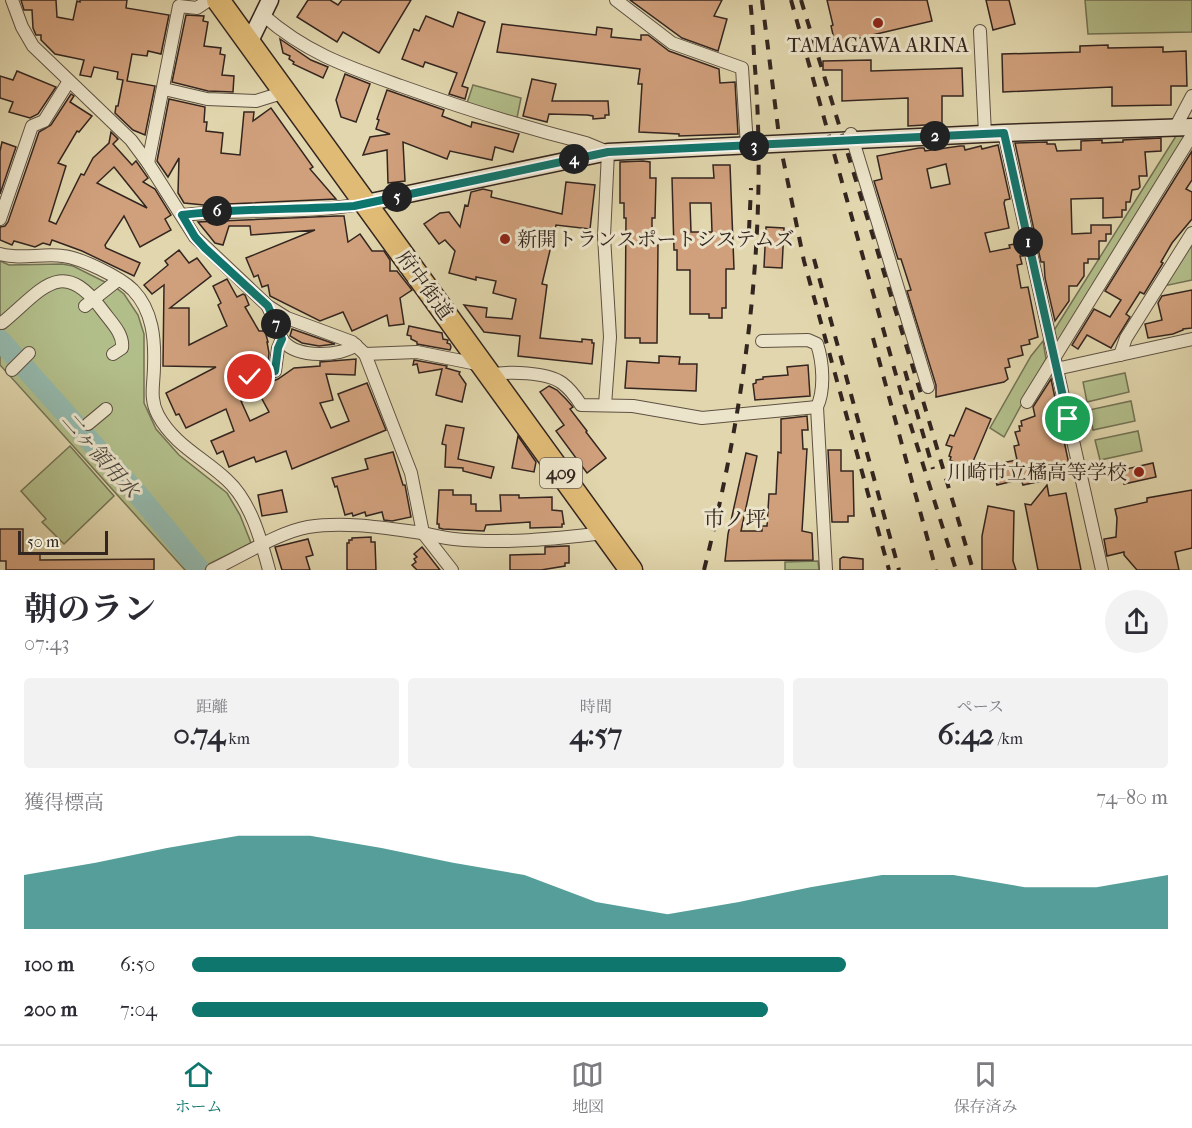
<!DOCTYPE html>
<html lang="ja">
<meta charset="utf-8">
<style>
body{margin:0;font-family:"IM FELL French Canon","Noto Serif JP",serif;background:#f2f2f3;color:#2b2b33;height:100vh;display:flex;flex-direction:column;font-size:22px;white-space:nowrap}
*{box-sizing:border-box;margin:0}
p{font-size:20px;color:#7c7c81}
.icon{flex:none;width:33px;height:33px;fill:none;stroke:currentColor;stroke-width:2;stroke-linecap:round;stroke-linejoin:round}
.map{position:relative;height:570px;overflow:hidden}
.drawer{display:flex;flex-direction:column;background:#fff;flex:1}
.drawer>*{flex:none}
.scale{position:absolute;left:18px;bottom:15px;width:90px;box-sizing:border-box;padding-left:6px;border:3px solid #33251f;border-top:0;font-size:16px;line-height:21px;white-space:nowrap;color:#33251f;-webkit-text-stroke:4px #ece4ca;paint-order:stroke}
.pin{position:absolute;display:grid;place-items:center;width:51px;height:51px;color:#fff;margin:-26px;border:3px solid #fff;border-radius:50%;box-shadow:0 2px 6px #0007}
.km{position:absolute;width:30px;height:30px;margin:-15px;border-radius:50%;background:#222;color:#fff;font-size:16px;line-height:30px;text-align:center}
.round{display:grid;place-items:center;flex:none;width:63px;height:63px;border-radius:32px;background:#f2f2f3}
.head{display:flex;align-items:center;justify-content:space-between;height:102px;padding:0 24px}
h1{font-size:33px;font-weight:700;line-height:45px}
.figures{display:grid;grid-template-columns:repeat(3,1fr);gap:9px;height:102px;padding:6px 24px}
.figures div{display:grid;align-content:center;border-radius:6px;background:#f2f2f3;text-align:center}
.figures b{font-size:30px;font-weight:700}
.figures small{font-size:16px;font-weight:400}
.figures p{font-size:16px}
.chart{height:168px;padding:12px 24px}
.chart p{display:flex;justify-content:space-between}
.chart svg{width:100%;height:108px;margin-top:6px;fill:#0f766e;opacity:.7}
ul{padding:0 24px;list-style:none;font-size:20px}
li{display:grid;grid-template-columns:96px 72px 1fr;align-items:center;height:45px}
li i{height:15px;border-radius:8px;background:#0f766e}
.dock{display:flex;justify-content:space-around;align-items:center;height:84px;border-top:2px solid #e1e1e2;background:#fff;font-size:16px;color:#7c7c81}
.dock a{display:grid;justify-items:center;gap:3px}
.dock .active{color:#0f766e}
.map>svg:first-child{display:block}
.green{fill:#b2be8a;stroke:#727254;stroke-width:1.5}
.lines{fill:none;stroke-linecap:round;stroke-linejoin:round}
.river{stroke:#94b9ad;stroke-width:21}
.building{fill:#d0a07c;stroke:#33251f;stroke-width:1.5;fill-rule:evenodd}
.street-casing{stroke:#5e5142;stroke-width:14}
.secondary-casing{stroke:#33251f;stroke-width:19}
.highway-casing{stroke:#33251f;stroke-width:25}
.street{stroke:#ece4ca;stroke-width:12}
.secondary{stroke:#ece4ca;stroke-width:16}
.highway{stroke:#e0bb76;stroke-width:22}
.rail{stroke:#33251f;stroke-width:4;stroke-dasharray:10 10;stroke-linecap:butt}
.route-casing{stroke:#fff;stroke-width:12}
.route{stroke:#0f766e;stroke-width:8}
.poi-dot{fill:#8f2418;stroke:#ece4ca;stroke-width:2}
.labels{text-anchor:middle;stroke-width:6;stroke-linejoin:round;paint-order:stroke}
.shield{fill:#ece4ca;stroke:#6a5e52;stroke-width:1.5}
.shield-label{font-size:18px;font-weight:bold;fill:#33251f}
.poi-label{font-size:20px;fill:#33251f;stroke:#ece4ca}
.street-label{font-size:20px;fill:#33251f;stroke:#ece4ca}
.water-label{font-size:21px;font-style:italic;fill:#4b4a42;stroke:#ece4ca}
.neighbourhood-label{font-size:21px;fill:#33251f;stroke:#ece4ca}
</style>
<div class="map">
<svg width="1192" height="570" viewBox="0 0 1192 570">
<rect width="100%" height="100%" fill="#e1d6ad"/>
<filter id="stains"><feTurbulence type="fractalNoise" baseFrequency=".00333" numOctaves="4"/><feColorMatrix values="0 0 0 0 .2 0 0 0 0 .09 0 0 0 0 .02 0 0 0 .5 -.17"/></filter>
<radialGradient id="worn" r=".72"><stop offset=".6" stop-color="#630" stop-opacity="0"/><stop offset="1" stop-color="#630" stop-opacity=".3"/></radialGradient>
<g class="green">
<path d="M1085,0H1192V32L1088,34Z"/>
<path d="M473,85L521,98L517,118L467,103Z"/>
<path d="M1189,135L1056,351L1053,332L1176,136Z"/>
<path d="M1192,242V280L1164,286Z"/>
<path d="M0,261L9,265L62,264L73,266L115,287L124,294L138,315L144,334V403L156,429L179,455L227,493L240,515L251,543L197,570H185L0,365Z"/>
<path d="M1043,341L1046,359L1004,437L990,428L1031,356Z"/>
<path d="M1125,373L1129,392L1087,402L1083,382Z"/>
<path d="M1131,401L1135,421L1093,430L1089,410Z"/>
<path d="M1138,431L1142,451L1100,460L1095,440Z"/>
<path d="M70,446L114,496L64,544L42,522L46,519L21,491Z"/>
<path d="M818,561L819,570H785V562Z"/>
</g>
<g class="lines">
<path class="river" d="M0,340L140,497L200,570"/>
</g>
<g class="building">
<path d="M21,0H56L57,17L73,20L77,1L80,2V0H127L126,8L169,15L161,54L148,51L147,56L132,54L127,81L155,86L145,135L133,130L115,113L116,106H118L123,80L117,79L118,72L94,67L91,77L80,75L84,60L55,54L41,40V35H36L33,28L32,10H24Z"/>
<path d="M308,0H330L338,5L342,0H411L379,53L343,32L337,42L297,17Z"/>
<path d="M630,0H722L714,16L727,19L718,51L682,38Z"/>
<path d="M827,0H927L932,21L838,43L837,39H834L831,26L833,25Z"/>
<path d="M986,0H1009L1015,24L993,30Z"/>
<path d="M458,12L485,22L462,86L468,88L465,99L449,94L457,73L425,62L423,67L402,59L414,29L419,31L426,16L453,27Z"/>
<path d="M186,15L204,16L203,21L208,22L204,46L221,48L220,54L225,55L222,75L234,76L233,92L208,91L172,82Z"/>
<path d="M502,24L596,35L597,27L612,29L611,37L641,40V35H648L669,51L719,69L720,83L735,82L738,134L679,136V134L639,132L642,84H638L640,69L497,52Z"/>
<path d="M280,39L311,60L328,67L323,78L293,64L294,62L289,59L290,56L283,53Z"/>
<path d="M1108,45V48L1163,47V52L1186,51L1187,86H1171V105L1112,106V87L1003,92L1002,54L1080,52V46Z"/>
<path d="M871,60V71L962,68L963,96H942V124L908,126V98L842,101V70H823V61Z"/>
<path d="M17,71L56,87L38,114L30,118L9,112L13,102L0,98V76L13,80Z"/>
<path d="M345,74L370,84L356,122L341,117L336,100Z"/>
<path d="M532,79L556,84L552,101H608L609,115H605V118L593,119V116L587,115L549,114L547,122L523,116Z"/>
<path d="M387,90L444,110L442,116L471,127L472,122L519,134L513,152L495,147L492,160L450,151L447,159L403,142L405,181L388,183L387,150L363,155L370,137L390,134L376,129L379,120L377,119Z"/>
<path d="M71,94L74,96L70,102L92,116L79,132L77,131L58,163L66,166L49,221L56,224L81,174L84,175L93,158L109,143L111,132L118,139L113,144L132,165L136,161L148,178L143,182L155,189L171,215L165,219L171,230L140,247L124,216L105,245L106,248L140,263L134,276L82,251L52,240L50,245L43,243L35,247L14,241L12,245L0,240V227L5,226L8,222L39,132L51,125ZM114,167L147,208L97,183Z"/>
<path d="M169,99L205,107L204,122H207L206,131L223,133L221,153L240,155L244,112H254L253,121L271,108L313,167L310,169L336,199L204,205L184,203L178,193L179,158L168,177L157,161Z"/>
<path d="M1161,138V151L1145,152L1147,176H1139L1140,187L1138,189L1132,190L1130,202H1126V210H1122V217L1103,218V198L1071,199L1072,234L1091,233V225H1111V234H1106V241H1099V259H1088V263H1084V276L1077,286H1069V301L1055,321L1045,278L1044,262H1041L1015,143L1047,142V144H1055L1057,151L1081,150V141L1102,140V143L1123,142V140Z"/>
<path d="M2,142L16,147L0,194V151Z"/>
<path d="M998,145L1010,199L1005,200L1004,203L1009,228L985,233L990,252L1010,248L1009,245L1020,243L1023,256H1020L1022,264L1017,265L1021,288L1028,287L1038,337L1029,340L1030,344L1021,346L1023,355L1008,359L1010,367L1005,368L1008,379L1004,382L936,397V385L907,291L911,290L901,259H898L874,181L882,179L877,156L919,148H924L925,151L960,146H964L965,150L981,146L982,149ZM946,164L950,184L931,188L927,169Z"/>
<path d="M1192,151V180L1186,189L1192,192V219L1172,243L1161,262L1163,263L1144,294L1140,292L1126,314L1130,317L1111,348L1087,335L1078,349L1072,345L1094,309L1110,317L1121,300L1105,291Z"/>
<path d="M643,161L650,162V178H656L655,218H652V245H658L657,343H640V338H625L626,218H624V203H620V162Z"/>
<path d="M713,165H730L734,269H726V308H722V318H709V314H690V270H677V250H674L672,178H714ZM690,203H711L712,232H691Z"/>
<path d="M566,182L595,185L590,229L556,225L542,284L547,285L540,338L582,342V339L592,340V343H594L592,364L518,356L520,336L484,332L464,305L487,308L486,317L512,319L516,299L493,293L496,281L476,277V280L449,273L455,251L445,240L439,244L424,224L440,213L449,212L460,227L465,205L468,206L471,192L483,189L492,191L491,197L562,214Z"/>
<path d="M337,216H344L348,242L360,234L372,251H384L390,260V271H397L412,290L400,298L404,324L389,326L387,315L352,331L343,312L320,321L270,296L268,285L262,287L258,275L254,277L246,258L315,230L251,235L250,226H229L223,245L215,243L198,222Z"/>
<path d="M766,227L784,228L782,268L764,267Z"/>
<path d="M179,250L189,263L197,258L211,276L170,308H189V345L227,326L218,305L221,303L213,286L227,279L237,297L243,294L245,295L249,305L245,307L259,331H265L268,342H267L269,353L268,364L231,373L244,400L241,401L250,421L269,412L256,388L278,379L294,368L320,366V362L356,359L355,375L326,374L333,400L320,403L331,428L349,421L338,394L367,383L386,430L292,469L286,451L256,462L254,457L229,467L223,451L217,454L211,441L234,431L226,409L186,428L179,414L176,415L166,393L216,367L163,366L164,285L152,294L144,285L168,265L165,261Z"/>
<path d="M1192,290V328L1183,329V330L1173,334L1148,338L1145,324L1162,320L1158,303L1162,296Z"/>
<path d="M409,326L442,333L443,339L448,340L447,343L450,344L451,347L450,350L417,344V342L411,339V336L407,335Z"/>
<path d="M292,329L335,344L319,346L302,343L290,336Z"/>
<path d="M659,356L680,357L679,364H697L696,391L625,388L627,361L659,363Z"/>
<path d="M414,360L447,366L446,368L460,372L459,374L466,384L462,402L436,395L442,369L419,373L417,364L413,365Z"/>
<path d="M808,365L810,396L755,400L753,384L756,383V380L763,379V377L788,375L787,367Z"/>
<path d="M1051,379L1071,474L1045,478L1046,480L1023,485L1019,473H1014V481L997,485L993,468L1002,466L1001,463L1017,460L1014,446L1019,445L1015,432L1020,431L1019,426H1022L1021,421L1035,416L1033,407Z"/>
<path d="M549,386L557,390L566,399L573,407L570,409L587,431L586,432L606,458L587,473L556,431L564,425L540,392Z"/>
<path d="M966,408L991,419L969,471L950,460L951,457L949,456L952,447L946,445L950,435L954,436Z"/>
<path d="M807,416L808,430H802L803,449H807L802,531L812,533L813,560L725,561L728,534L746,453L757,456L741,531H762V526H767L769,494H776L778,452L781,453V419Z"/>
<path d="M446,425L464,428L458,459L494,467L491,478L463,471V468L445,467L446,445L442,444Z"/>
<path d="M518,436L536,462L534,472L512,468Z"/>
<path d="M828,450H841V471H853L854,516H848V522H832Z"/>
<path d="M393,452L403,485H405L411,517L392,521L384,520L382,512L366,516L365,512L353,516L352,513L345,515L337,486L335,487L332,478L368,469L365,459Z"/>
<path d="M1153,463L1156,477L1124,484L1122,470Z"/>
<path d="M1047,485L1049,496L1066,493L1081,570H1038L1025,504L1031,505Z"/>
<path d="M282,490L287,512L262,516L258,495Z"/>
<path d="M439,490H453V495H471V504H476V511H501L500,495H519V498L552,497V510L562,511L564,524H562V527L530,528V522L486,525L484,531L443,529L439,528V524H437Z"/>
<path d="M1192,490V548L1175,552L1179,570H1137L1124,555V552L1107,556L1104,539L1116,537L1117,518L1115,509L1147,502V498Z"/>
<path d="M988,506L1014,511L1013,561L1016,570H982V536Z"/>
<path d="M0,529H23V553H40V560L154,559V570H6V561H0Z"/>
<path d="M371,537V542H375L376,570H347V543H349V540H352V538Z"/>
<path d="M308,539L313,555L306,557L310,570H282L275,547Z"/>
<path d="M565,546H569V563H565V566L541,570H510V555L545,554V547Z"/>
<path d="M422,547L440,570H417L412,565L416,562L414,559L417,557L414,554Z"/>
<path d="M843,557L863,559V570H840V559Z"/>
</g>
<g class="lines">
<defs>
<g id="street">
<path d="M12,0L22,27L33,46L131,140L148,163L195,237L268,306L287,318L352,342L365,354L411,473L423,533L452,570"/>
<path d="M616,0L672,43L742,68L747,146"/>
<path d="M263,15C306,53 348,67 401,86C462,108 523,127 586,143L608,152L604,236L610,337L605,405"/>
<path d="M980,31L985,134"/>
<path d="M164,89L207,99L256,101L285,92"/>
<path d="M1175,128L1192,96"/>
<path d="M1004,133L1102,570"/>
<path d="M851,134L928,387"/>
<path d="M148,163L179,6L197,8L209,0"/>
<path d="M182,215C243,208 306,215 366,203"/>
<path d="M0,219L32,126L44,121L69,81"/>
<path d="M0,254C21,260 42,253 63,256C81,258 120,277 133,290C153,311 155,339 154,366C154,384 149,398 158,415C174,445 204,458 227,480C251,502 261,540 269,570"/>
<path d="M85,306L118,280"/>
<path d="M268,307C274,318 276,333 284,342C298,358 340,357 356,345"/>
<path d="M2,323C43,289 62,255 103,311C111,322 124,334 122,348L113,354"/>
<path d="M762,341L808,340L817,344C823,362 825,390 817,407L826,570"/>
<path d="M365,354L417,352L482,365"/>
<path d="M1120,355L1126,338L1192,233"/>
<path d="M1056,369L1192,339"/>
<path d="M12,370L29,353"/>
<path d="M490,375C508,371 547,372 562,383C570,389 576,397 581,405L633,406L702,418L817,407"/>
<path d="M250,377L275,371L278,348L282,339"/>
<path d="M1027,402L1192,135"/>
<path d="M88,424L106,409"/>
<path d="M212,570C240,557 279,532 308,527C345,521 385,528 422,533C433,535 443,538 454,539C503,544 555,539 604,533"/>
</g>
<g id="secondary">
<path d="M249,43L270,0"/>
<path d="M366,203L608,152L1004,133L1192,127"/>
</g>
<path id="highway" d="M218,0L631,570"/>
</defs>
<use href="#street" class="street-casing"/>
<use href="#secondary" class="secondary-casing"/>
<use href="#highway" class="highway-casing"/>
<use href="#street" class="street"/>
<use href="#secondary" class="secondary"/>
<use href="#highway" class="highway"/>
<g class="rail">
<path d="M762,0L780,144L804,261L889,570"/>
<path d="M791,0L905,407L956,570"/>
<path d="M801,0L924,404L973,570"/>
<path d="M749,230L751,188"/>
<path d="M814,259L899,570"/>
<path d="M873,338L936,570"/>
<path d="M905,371L933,469"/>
<path d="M704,570C745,407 768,237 755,68C753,46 753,22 750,0"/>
</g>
</g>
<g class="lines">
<defs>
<path id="route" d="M250,377L275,371L278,348L282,339L268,306L205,248L195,237L182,215C239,208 296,210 354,206L608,152L1004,133L1068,419"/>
</defs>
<use href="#route" class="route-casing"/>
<use href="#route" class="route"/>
</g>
<g class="poi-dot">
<circle cx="878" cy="23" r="6"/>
<circle cx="505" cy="239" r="6"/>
<circle cx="1139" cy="472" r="6"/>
</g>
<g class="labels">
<rect class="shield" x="540" y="458" width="42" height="30" rx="4.5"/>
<g class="shield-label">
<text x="561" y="479">409</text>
</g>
<g class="poi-label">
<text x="878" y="52">TAMAGAWA ARINA</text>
<text x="517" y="246" text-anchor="start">新開トランスポートシステムズ</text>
<text x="1127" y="479" text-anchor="end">川崎市立橘高等学校</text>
</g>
<g class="street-label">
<text transform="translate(425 285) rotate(54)" y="7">府中街道</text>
</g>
<g class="water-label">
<text transform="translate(100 455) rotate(49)" y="7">二ヶ領用水</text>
</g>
<g class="neighbourhood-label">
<text x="735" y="526">市ノ坪</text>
</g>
</g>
<rect width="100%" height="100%" filter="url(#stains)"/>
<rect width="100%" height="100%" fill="url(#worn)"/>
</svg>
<div class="scale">50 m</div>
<div class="pin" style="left:1068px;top:419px;background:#1e9e55"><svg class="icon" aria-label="arrive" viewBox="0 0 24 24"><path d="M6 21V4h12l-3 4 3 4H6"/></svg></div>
<div class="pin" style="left:250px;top:377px;background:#d93025"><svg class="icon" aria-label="check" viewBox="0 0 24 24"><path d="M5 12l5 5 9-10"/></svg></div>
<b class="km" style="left:1028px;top:242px">1</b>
<b class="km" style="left:935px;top:136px">2</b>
<b class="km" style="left:754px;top:146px">3</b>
<b class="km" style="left:574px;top:159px">4</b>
<b class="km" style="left:397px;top:197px">5</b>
<b class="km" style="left:217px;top:211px">6</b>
<b class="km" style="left:276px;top:324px">7</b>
</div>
<section class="drawer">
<div class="head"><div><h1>朝のラン</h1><p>07:43</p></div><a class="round"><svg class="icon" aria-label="share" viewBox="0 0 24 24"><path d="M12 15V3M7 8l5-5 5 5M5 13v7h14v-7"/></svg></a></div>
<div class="figures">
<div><p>距離</p><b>0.74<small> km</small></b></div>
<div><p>時間</p><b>4:57</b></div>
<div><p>ペース</p><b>6:42<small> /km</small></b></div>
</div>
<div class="chart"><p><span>獲得標高</span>74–80 m</p>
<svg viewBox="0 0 160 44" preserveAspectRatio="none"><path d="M0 44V22L10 17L20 11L30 6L40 6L50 11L60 17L70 22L80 33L90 38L100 33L110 27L120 22L130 22L140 27L150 27L160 22V44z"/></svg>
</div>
<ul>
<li><b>100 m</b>6:50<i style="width:67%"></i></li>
<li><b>200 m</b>7:04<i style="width:59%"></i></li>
</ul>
</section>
<nav class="dock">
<a class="active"><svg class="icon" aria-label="home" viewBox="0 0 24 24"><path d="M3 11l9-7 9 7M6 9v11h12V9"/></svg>ホーム</a>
<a><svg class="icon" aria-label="map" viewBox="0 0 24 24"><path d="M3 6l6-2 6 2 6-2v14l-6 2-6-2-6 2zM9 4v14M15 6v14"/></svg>地図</a>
<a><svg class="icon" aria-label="saved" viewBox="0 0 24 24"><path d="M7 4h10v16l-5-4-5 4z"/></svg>保存済み</a>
</nav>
